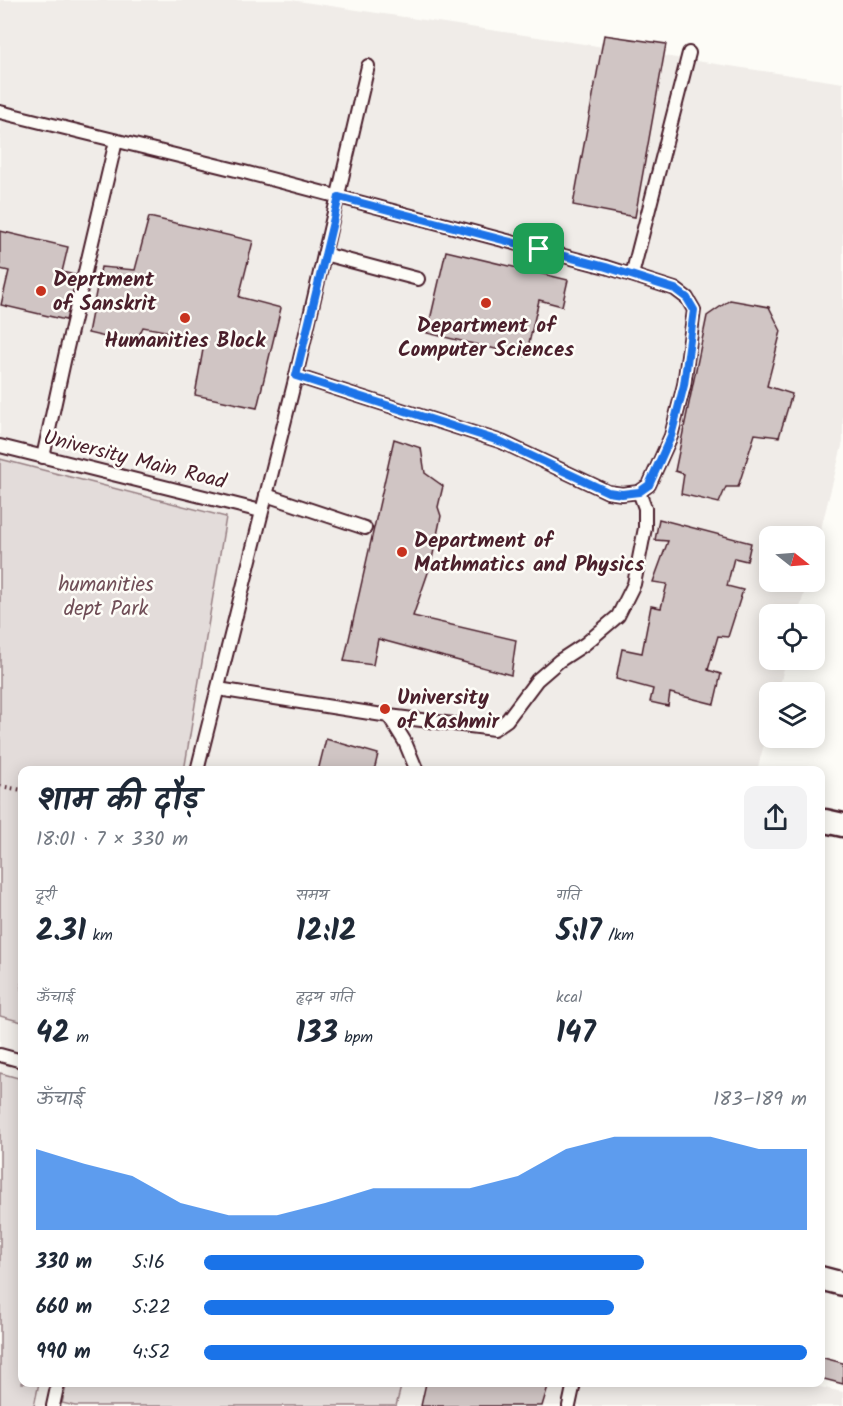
<!DOCTYPE html>
<html lang="hi">
<meta charset="utf-8">
<style>
body{margin:0;font-family:Kalam,"Playpen Sans Deva",sans-serif;background:#f2f2f3;color:#1f2937;height:100vh;display:flex;flex-direction:column;font-size:22px;white-space:nowrap}
*{box-sizing:border-box;margin:0}
p{font-size:20px;color:#747a83}
.icon{flex:none;width:33px;height:33px;fill:none;stroke:currentColor;stroke-width:2;stroke-linecap:round;stroke-linejoin:round}
.map{position:relative;flex:1;overflow:hidden}
.drawer{position:absolute;left:18px;top:766px;width:807px;height:621px;display:flex;flex-direction:column;background:#fff;border-radius:12px;box-shadow:0 3px 15px #0003}
.drawer>*{flex:none}
.needle{width:39px;rotate:107deg}
.buttons{position:absolute;left:759px;top:526px;display:grid;gap:12px}
.buttons a{display:grid;place-items:center;width:66px;height:66px;border-radius:12px;background:#fff;box-shadow:0 3px 15px #0003;font-size:30px}
.pin{position:absolute;display:grid;place-items:center;width:51px;height:51px;color:#fff;margin:-26px;border-radius:12px;box-shadow:0 3px 9px #0006}
.round{display:grid;place-items:center;flex:none;width:63px;height:63px;border-radius:12px;background:#f2f2f3}
.head{display:flex;align-items:center;justify-content:space-between;height:102px;padding:0 18px}
h1{font-size:33px;font-weight:700;line-height:45px}
.metrics{display:grid;grid-template-columns:repeat(3,1fr);gap:9px;height:102px;padding:6px 18px}
.metrics div{display:grid;align-content:center}
.metrics b{font-size:30px;font-weight:700}
.metrics small{font-size:16px;font-weight:400}
.metrics p{font-size:16px}
.chart{height:168px;padding:12px 18px}
.chart p{display:flex;justify-content:space-between}
.chart svg{width:100%;height:108px;margin-top:6px;fill:#1a73e8;opacity:.7}
ul{padding:0 18px;list-style:none;font-size:20px}
li{display:grid;grid-template-columns:96px 72px 1fr;align-items:center;height:45px}
li i{height:15px;border-radius:8px;background:#1a73e8}
.map>svg:first-child{display:block}
.built{fill:#f0ece8}
.green{fill:#e3dcda;stroke:#967e82;stroke-width:1.5}
.building{fill:#d0c5c4;stroke:#4a1f2b;stroke-width:1.5}
.lines{fill:none;stroke-linecap:round;stroke-linejoin:round}
.service-casing{stroke:#4a1f2b;stroke-width:16}
.minor-casing{stroke:#4a1f2b;stroke-width:27}
.path{stroke:#4a1f2b;stroke-width:4;stroke-dasharray:1.5 4.5;stroke-linecap:butt}
.service{stroke:#fdfcf7;stroke-width:12}
.minor{stroke:#fdfcf7;stroke-width:22}
.route-casing{stroke:#fff;stroke-width:12}
.route{stroke:#1a73e8;stroke-width:8}
.poi-dot{fill:#c8321e;stroke:#fdfcf7;stroke-width:2}
.labels{text-anchor:middle;stroke-width:5;stroke-linejoin:round;paint-order:stroke}
.poi-label{font-size:21px;font-weight:bold;fill:#4a1f2b;stroke:#fdfcf7;text-anchor:start}
.street-label{font-size:21px;fill:#4a1f2b;stroke:#fdfcf7}
.park-label{font-size:21px;fill:#704e57;stroke:#fdfcf7}
</style>
<div class="map">
<svg width="843" height="1406" viewBox="0 0 843 1406">
<rect width="100%" height="100%" fill="#fdfcf7"/>
<filter id="ink" filterUnits="userSpaceOnUse"><feTurbulence type="fractalNoise" baseFrequency=".0167" numOctaves="2"/><feDisplacementMap in="SourceGraphic" scale="12" xChannelSelector="R" yChannelSelector="G"/><feConvolveMatrix kernelMatrix="1 2 1 2 8 2 1 2 1" color-interpolation-filters="sRGB"/></filter>
<g filter="url(#ink)">
<path class="built" d="M0,0H291L843,83V442L815,552L814,537H770V582H807L798,615H770V660H786L778,693H770L769,725L757,771H22V1383H801L843,1392V1406H0Z"/>
<g class="green">
<path d="M0,459L226,517L184,771H22V1022L0,1016Z"/>
<path d="M0,1073L22,1079V1383H39L34,1406H0Z"/>
<path d="M67,1383H402L396,1406H75L62,1403Z"/>
</g>
<g class="building">
<path d="M604,35L666,44L635,217L573,205Z"/>
<path d="M149,217L253,241L239,297L281,308L257,408L195,395L205,338L143,327L135,344L88,333L101,267L135,270Z"/>
<path d="M0,231L68,247L62,272L80,276L70,321L1,305L9,271L0,269Z"/>
<path d="M446,251L568,280L562,306L539,300L526,356L427,333Z"/>
<path d="M730,300L769,307L781,331L767,386L792,394L779,437L755,434L738,487H726L719,503L681,494L684,474L675,471L707,316Z"/>
<path d="M394,439L421,448L425,473L443,486L438,507L441,516L431,564L413,616L516,640L511,675L378,639L373,665L344,661Z"/>
<path d="M659,519L751,543L747,561L734,558L727,586L743,590L728,637L718,636L708,670L721,674L714,704L670,693L668,706L650,702L653,689L616,679L622,649L642,653L651,606L661,608L667,584L653,582L668,541L655,540Z"/>
<path d="M326,739L378,754L374,771H318Z"/>
<path d="M820,1357L843,1363V1384L820,1378Z"/>
<path d="M426,1383H549L542,1406H421Z"/>
</g>
<g class="lines">
<defs>
<g id="service">
<path d="M0,112L244,172L606,267L675,289L687,298L694,310L684,385L671,436L649,485L639,492L622,494L608,492L502,442L296,376"/>
<path d="M324,254L418,279"/>
<path d="M632,275L689,53"/>
<path d="M0,446L261,511"/>
<path d="M43,457L66,352L116,141"/>
<path d="M266,495L365,528"/>
<path d="M218,689L389,716L494,729L507,720L537,680L559,661L585,644L618,616L634,584L645,528V508L639,492"/>
<path d="M389,716L405,742L417,771"/>
<path d="M197,771L296,376L368,66"/>
<path d="M0,1055L22,1061"/>
<path d="M53,1406L58,1383"/>
<path d="M569,1406L574,1383"/>
</g>
<g id="minor">
<path d="M825,821L843,825"/>
<path d="M820,1278L843,1284"/>
</g>
</defs>
<use href="#service" class="service-casing"/>
<use href="#minor" class="minor-casing"/>
<path class="path" d="M0,786L22,790"/>
<use href="#service" class="service"/>
<use href="#minor" class="minor"/>
</g>
</g>
<g class="lines" filter="url(#ink)">
<defs>
<path id="route" d="M339,197L606,267L675,289L687,298L694,310L684,385L671,436L649,485L639,492L622,494L608,492L502,442L296,376Z"/>
</defs>
<use href="#route" class="route-casing"/>
<use href="#route" class="route"/>
</g>
<g class="poi-dot">
<circle cx="41" cy="291" r="6"/>
<circle cx="486" cy="303" r="6"/>
<circle cx="185" cy="318" r="6"/>
<circle cx="402" cy="552" r="6"/>
<circle cx="385" cy="709" r="6"/>
</g>
<g class="labels">
<g class="poi-label">
<text x="53" y="286">Deprtment<tspan x="53" dy="24">of Sanskrit</tspan></text>
<text x="486" y="332" text-anchor="middle">Department of<tspan x="486" dy="24">Computer Sciences</tspan></text>
<text x="185" y="347" text-anchor="middle">Humanities Block</text>
<text x="414" y="547">Department of<tspan x="414" dy="24">Mathmatics and Physics</tspan></text>
<text x="397" y="704">University<tspan x="397" dy="24">of Kashmir</tspan></text>
</g>
<g class="street-label">
<text transform="translate(135 459) rotate(14)" y="7">University Main Road</text>
</g>
<g class="park-label">
<text x="106" y="591">humanities<tspan x="106" dy="24">dept Park</tspan></text>
</g>
</g>
</svg>
<div class="buttons">
<a><svg class="needle" viewBox="-14 -14 28 28"><path d="M0-13l5 13h-10z" fill="#e53935"/><path d="M0 13l5-13h-10z" fill="#747a83"/></svg></a>
<a><svg class="icon" aria-label="locate" viewBox="0 0 24 24"><circle cx="12" cy="12" r="6"/><path d="M12 2v4M12 18v4M2 12h4M18 12h4"/></svg></a>
<a><svg class="icon" aria-label="layers" viewBox="0 0 24 24"><path d="M12 4l9 5-9 5-9-5zM3 14l9 5 9-5"/></svg></a>
</div>
<div class="pin" style="left:539px;top:249px;background:#1e9e55"><svg class="icon" aria-label="arrive" viewBox="0 0 24 24"><path d="M6 21V4h12l-3 4 3 4H6"/></svg></div>
<section class="drawer">
<div class="head"><div><h1>शाम की दौड़</h1><p>18:01 · 7 × 330 m</p></div><a class="round"><svg class="icon" aria-label="share" viewBox="0 0 24 24"><path d="M12 15V3M7 8l5-5 5 5M5 13v7h14v-7"/></svg></a></div>
<div class="metrics">
<div><p>दूरी</p><b>2.31<small> km</small></b></div>
<div><p>समय</p><b>12:12</b></div>
<div><p>गति</p><b>5:17<small> /km</small></b></div>
</div>
<div class="metrics">
<div><p>ऊँचाई</p><b>42<small> m</small></b></div>
<div><p>हृदय गति</p><b>133<small> bpm</small></b></div>
<div><p>kcal</p><b>147</b></div>
</div>
<div class="chart"><p><span>ऊँचाई</span>183–189 m</p>
<svg viewBox="0 0 160 44" preserveAspectRatio="none"><path d="M0 44V11L10 17L20 22L30 33L40 38L50 38L60 33L70 27L80 27L90 27L100 22L110 11L120 6L130 6L140 6L150 11L160 11V44z"/></svg>
</div>
<ul>
<li><b>330 m</b>5:16<i style="width:73%"></i></li>
<li><b>660 m</b>5:22<i style="width:68%"></i></li>
<li><b>990 m</b>4:52<i style="width:100%"></i></li>
</ul>
</section>
</div>
